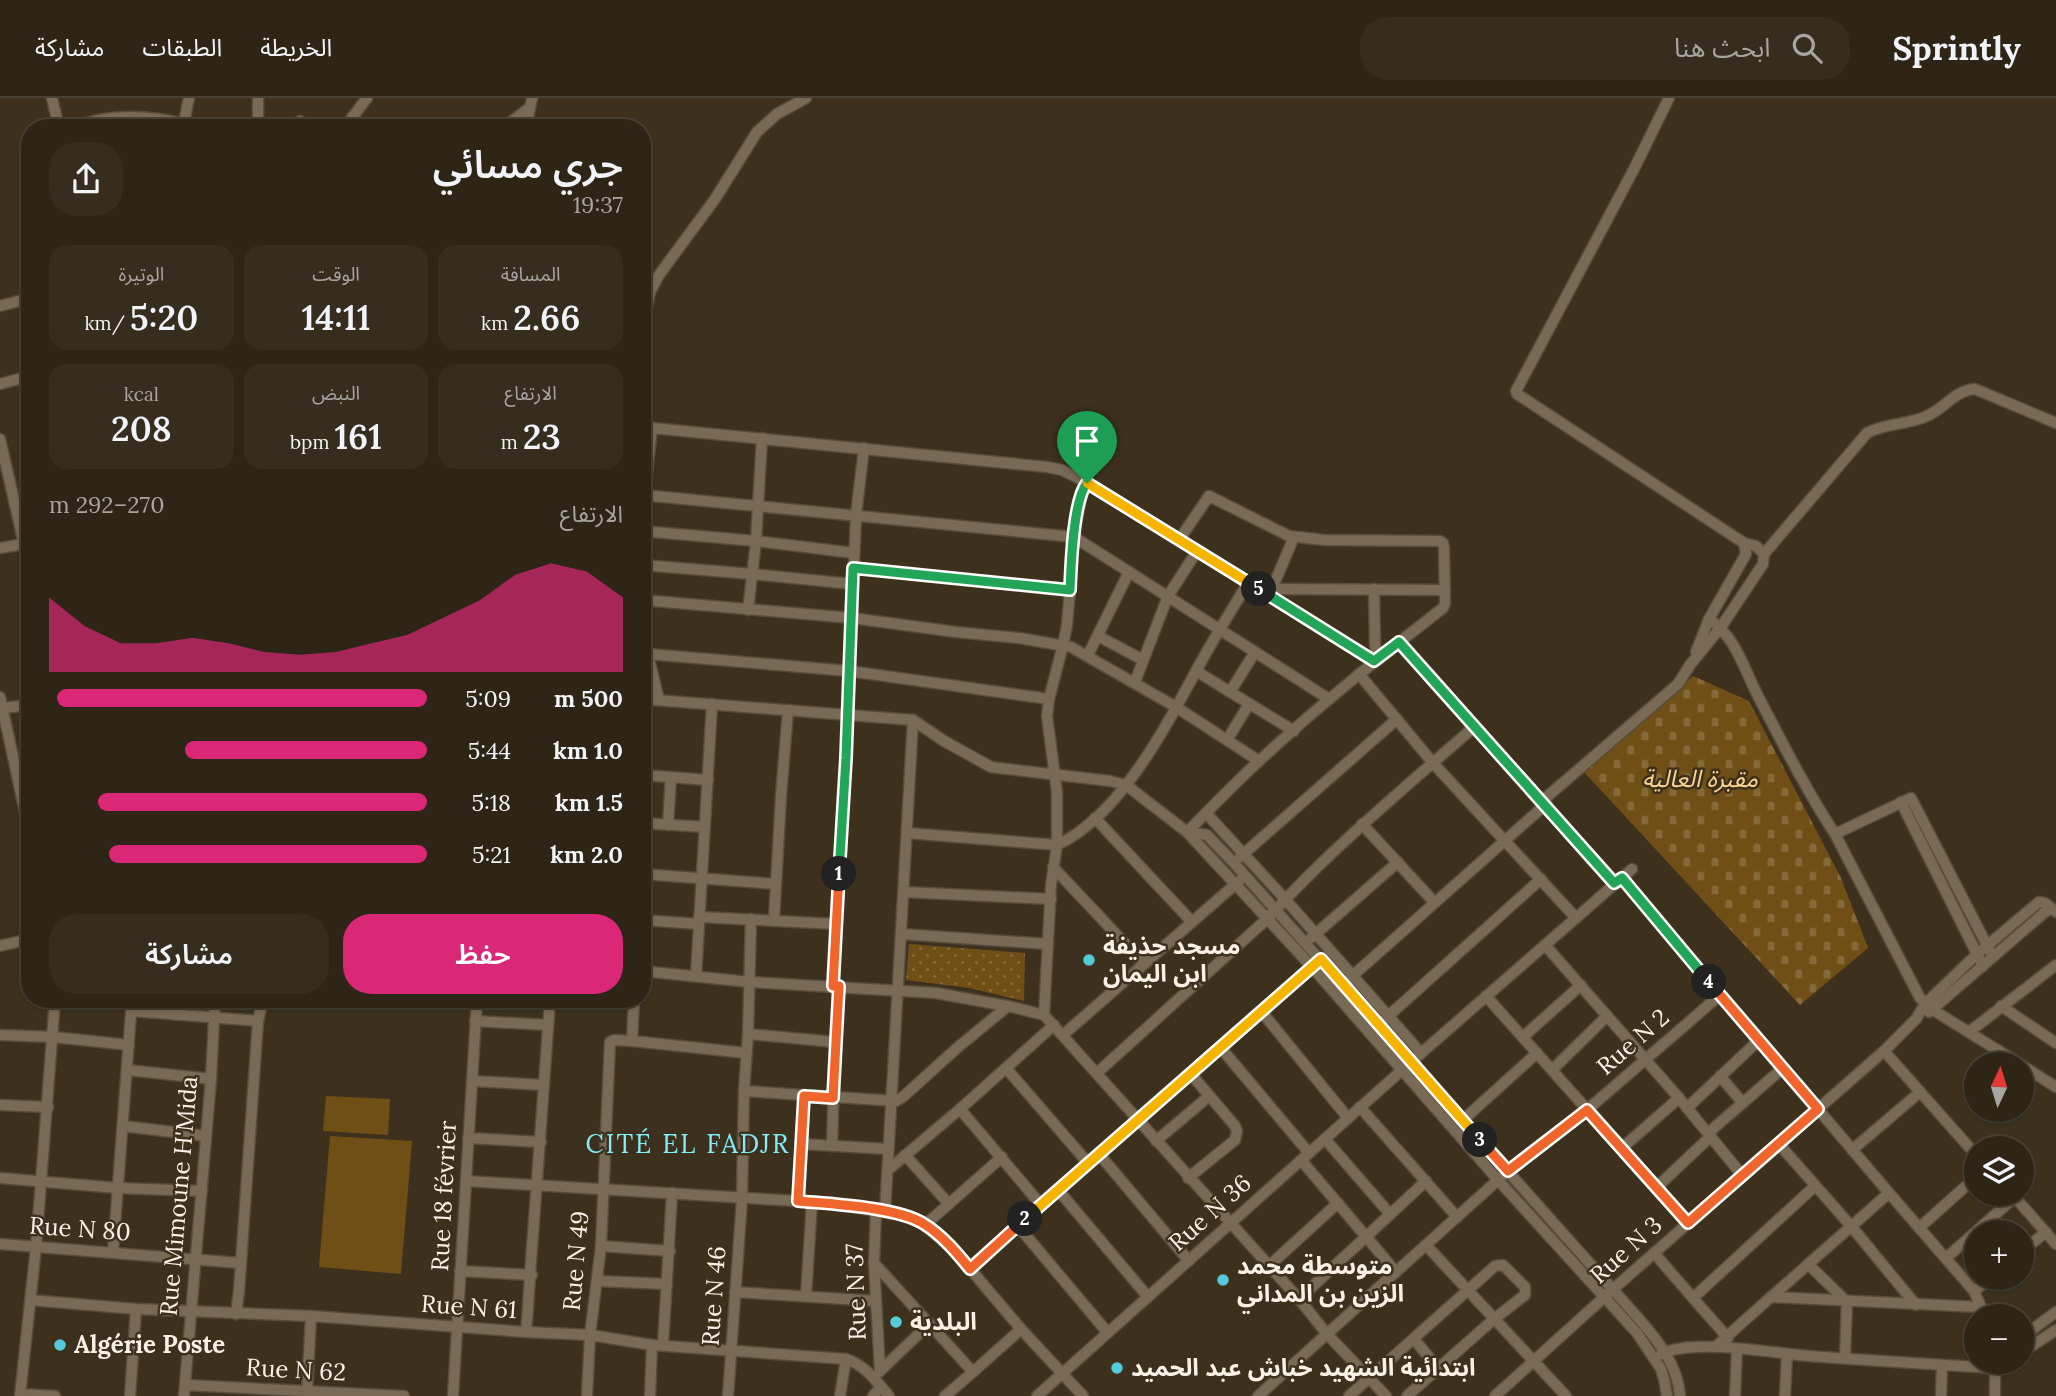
<!DOCTYPE html>
<html lang="ar">
<meta charset="utf-8">
<style>
body{margin:0;font-family:Lora,"Noto Sans Arabic",serif;background:#362d1f;color:#f1f3f6;direction:rtl;height:100vh;display:flex;flex-direction:column;font-size:26px;white-space:nowrap}
*{box-sizing:border-box;margin:0}
p{font-size:23px;color:#a7a5a1}
.icon{flex:none;width:38px;height:38px;fill:none;stroke:currentColor;stroke-width:2;stroke-linecap:round;stroke-linejoin:round}
.map{position:relative;flex:1;overflow:hidden;direction:ltr}
.drawer{position:absolute;left:21px;top:21px;width:630px;height:889px;display:flex;flex-direction:column;background:#2e2516;border-radius:28px;box-shadow:0 2px 5px #0004,0 0 0 2px #494235;direction:rtl}
.drawer>*{flex:none}
.needle{width:46px;rotate:4deg}
.fabs{position:absolute;left:1964px;top:954px;display:grid;gap:14px}
.fabs a{display:grid;place-items:center;width:70px;height:70px;border-radius:50%;background:#2e2516;box-shadow:0 2px 5px #0004,0 0 0 2px #494235;font-size:35px}
.pin{position:absolute;display:grid;place-items:center;width:60px;height:60px;color:#fff;margin:-72px -30px;border-radius:50% 50% 50% 0;rotate:-45deg;box-shadow:0 0 7px #0007}
.pin .icon{rotate:45deg}
.km{position:absolute;width:35px;height:35px;margin:-18px;border-radius:50%;background:#222;color:#fff;font-size:19px;line-height:35px;text-align:center}
.round{display:grid;place-items:center;flex:none;width:74px;height:74px;border-radius:28px;background:#362d1f}
.head{display:flex;align-items:center;justify-content:space-between;height:119px;padding:0 28px}
h1{font-size:38px;font-weight:600;line-height:52px}
.figures{display:grid;grid-template-columns:repeat(3,1fr);gap:10px;height:119px;padding:7px 28px}
.figures div{display:grid;align-content:center;border-radius:18px;background:#362d1f;text-align:center}
.figures b{font-size:35px;font-weight:600}
.figures small{font-size:19px;font-weight:400}
.figures p{font-size:19px}
.chart{height:196px;padding:14px 28px}
.chart p{display:flex;justify-content:space-between}
.chart svg{width:100%;height:126px;margin-top:7px;fill:#db2777;opacity:.7}
.action{display:flex;gap:14px;margin-top:auto;padding:14px 28px}
.action a{flex:1;height:80px;border-radius:28px;background:#db2777;color:#fff;font-size:28px;font-weight:600;line-height:80px;text-align:center}
.action a+a{background:#362d1f;color:#f1f3f6}
ul{padding:0 28px;list-style:none;font-size:23px}
li{display:grid;grid-template-columns:112px 84px 1fr;align-items:center;height:52px}
li i{height:18px;border-radius:9px;background:#db2777}
header{display:flex;align-items:center;gap:42px;box-sizing:border-box;height:98px;padding:0 35px;background:#2e2516;border-bottom:2px solid #494235}
header strong{font-size:33px}
nav{display:flex;gap:38px;margin-inline-start:auto;font-size:24px}
.search{width:490px;height:63px;background:#362d1f;display:flex;align-items:center;gap:18px;box-sizing:border-box;padding:0 24px;border-radius:28px;color:#a7a5a1;font-size:26px}
.map>svg:first-child{display:block}
.grass{fill:url(#grass-dots)}
.cemetery{fill:url(#cemetery-stones)}
.garden{fill:#704f16}
.lines{fill:none;stroke-linecap:round;stroke-linejoin:round}
.minor-casing{stroke:#574d3c;stroke-width:13}
.minor{stroke:#796a56;stroke-width:10}
.split-1-casing{stroke:#fff;stroke-width:14}
.split-2-casing{stroke:#fff;stroke-width:14}
.split-3-casing{stroke:#fff;stroke-width:14}
.split-4-casing{stroke:#fff;stroke-width:14}
.split-5-casing{stroke:#fff;stroke-width:14}
.split-6-casing{stroke:#fff;stroke-width:14}
.split-1{stroke:#22a559;stroke-width:9}
.split-2{stroke:#f0652b;stroke-width:9}
.split-3{stroke:#f5b400;stroke-width:9}
.split-4{stroke:#f0652b;stroke-width:9}
.split-5{stroke:#22a559;stroke-width:9}
.split-6{stroke:#f5b400;stroke-width:9}
.poi-dot{fill:#53cbda;stroke:#3d311e;stroke-width:2.5}
.labels{text-anchor:middle;stroke-width:5;stroke-linejoin:round;paint-order:stroke}
.park-label{font-size:24px;font-style:italic;fill:#fcd292;stroke:#3d311e}
.poi-label{font-size:24px;font-weight:bold;fill:#faf1e6;stroke:#3d311e;text-anchor:start}
.street-label{font-size:24px;fill:#faf1e6;stroke:#3d311e}
.neighbourhood-label{font-size:26px;letter-spacing:2px;fill:#82ecfa;stroke:#3d311e}
</style>
<header>
<strong>Sprintly</strong>
<div class="search"><svg class="icon" aria-label="search" viewBox="0 0 24 24"><circle cx="10" cy="10" r="6"/><path d="M15 15l6 6"/></svg>ابحث هنا</div>
<nav><a>الخريطة</a><a>الطبقات</a><a>مشاركة</a></nav>
</header>
<div class="map">
<svg width="2056" height="1298" viewBox="0 0 2056 1298">
<defs>
<pattern id="grass-dots" width="8" height="8" patternUnits="userSpaceOnUse" patternTransform="scale(1.75)"><rect width="8" height="8" fill="#704f16"/><path d="M2 2h.1M6 6h.1" fill="none" stroke="#856938" stroke-width="1.8" stroke-linecap="round"/></pattern>
<pattern id="cemetery-stones" width="16" height="16" patternUnits="userSpaceOnUse" patternTransform="scale(1.75)"><rect width="16" height="16" fill="#704f16"/><path d="M2 7V4a2 2 0 0 1 4 0v3zM10 15v-3a2 2 0 0 1 4 0v3z" fill="#856938"/></pattern>
</defs>
<rect width="100%" height="100%" fill="#3d311e"/>
<path class="grass" d="M909,846L1025,855L1024,903L969,890L906,882Z"/>
<path class="cemetery" d="M1693,578L1749,603L1841,780L1868,850L1800,907L1584,674Z"/>
<g class="garden">
<path d="M326,998L390,1001L388,1037L323,1033Z"/>
<path d="M330,1038L412,1043L401,1176L319,1169Z"/>
</g>
<g class="lines">
<defs>
<g id="minor">
<path d="M52,0L59,30"/>
<path d="M300,23V30"/>
<path d="M183,29L189,0"/>
<path d="M73,30C107,15 149,17 184,26"/>
<path d="M258,30V0"/>
<path d="M349,30L351,21L367,0"/>
<path d="M503,30L528,11"/>
<path d="M526,30L532,0"/>
<path d="M0,208L30,200"/>
<path d="M642,232L650,194L659,177L715,101L757,34L777,16L806,0"/>
<path d="M0,286L30,278"/>
<path d="M642,322L652,330L1047,369L1062,372L1088,385"/>
<path d="M0,341L24,446"/>
<path d="M643,397L1074,439L1329,601"/>
<path d="M642,416L652,330"/>
<path d="M642,433L756,443L854,455"/>
<path d="M1179,442L1209,398L1289,438L1324,442L1440,443L1443,445L1444,450L1445,505L1443,510C1380,559 1318,608 1259,663C1234,686 1211,710 1187,734"/>
<path d="M0,450L29,445"/>
<path d="M1764,456L1867,335C1885,325 1908,327 1927,318C1944,311 1955,292 1975,291L2056,325"/>
<path d="M642,467L752,476L852,486"/>
<path d="M853,470L1070,492"/>
<path d="M1272,491L1445,492"/>
<path d="M1374,491L1375,547L1378,560"/>
<path d="M1271,493L1294,439"/>
<path d="M642,502L852,520L956,534L1019,540L1071,549L1176,609L1259,663"/>
<path d="M748,512L756,443L762,340"/>
<path d="M1709,521C1736,539 1744,571 1758,598C1782,644 1806,692 1835,736"/>
<path d="M642,533L659,602"/>
<path d="M1098,538L1143,562"/>
<path d="M1399,544L1616,786"/>
<path d="M1696,554L1709,521L1746,456L1744,445"/>
<path d="M648,556L849,573L1049,601"/>
<path d="M1088,557L1129,474"/>
<path d="M1196,573L1294,633"/>
<path d="M1359,576L1433,665L1576,820"/>
<path d="M1135,584L1168,498L1197,453"/>
<path d="M1230,594L1255,554"/>
<path d="M0,599L30,737"/>
<path d="M642,601L913,622L944,643L991,669L1110,683L1126,687L1187,734L1312,869L1498,1082L1637,1235L1661,1271L1664,1281L1667,1298"/>
<path d="M3,610L30,607"/>
<path d="M1227,642L1249,606"/>
<path d="M642,677L708,682"/>
<path d="M1542,703L1678,586L1690,567L1721,529L1763,466L1764,456L1756,448L1744,445L1546,315L1517,296L1516,293L1634,71L1669,0"/>
<path d="M1901,704L1983,868"/>
<path d="M1206,715L1284,800L1421,955"/>
<path d="M1095,720L1192,824"/>
<path d="M642,725L705,729"/>
<path d="M1362,726L1434,804"/>
<path d="M668,727L671,679"/>
<path d="M1187,734L1207,737L1234,765L1640,1222C1659,1244 1678,1268 1680,1298"/>
<path d="M907,735L1057,747V694L1047,618L1049,601L1063,547L1067,527L1070,492L1071,462L1075,429L1082,395L1088,385L1374,563"/>
<path d="M1240,759L1397,621"/>
<path d="M1053,769L1144,866"/>
<path d="M642,776L776,786"/>
<path d="M1622,780L1889,1095L1974,1193L1985,1218"/>
<path d="M904,794L1051,801"/>
<path d="M699,819L836,826"/>
<path d="M642,822L699,826"/>
<path d="M774,822L781,698L788,612"/>
<path d="M901,836L1048,846"/>
<path d="M1311,840L1398,764"/>
<path d="M1545,847L1679,1000L1742,1077"/>
<path d="M0,848L30,841"/>
<path d="M1993,859L1911,700L1835,736L1920,900L1933,912L2020,966"/>
<path d="M642,873L750,884L936,895L1012,909L1044,917L1299,1201L1327,1236L1386,1298"/>
<path d="M696,878L712,606"/>
<path d="M1349,881L1545,707"/>
<path d="M833,888L846,660L856,417L864,350"/>
<path d="M1486,898L1688,1125"/>
<path d="M2001,908L2056,945"/>
<path d="M132,913L258,923"/>
<path d="M1261,913L1348,1020"/>
<path d="M1929,914L2045,814L2052,811"/>
<path d="M175,917L176,901"/>
<path d="M1044,917L1051,787L1057,747C1122,717 1168,624 1201,564C1216,537 1232,511 1248,485"/>
<path d="M1385,921L1541,781"/>
<path d="M475,923L548,927"/>
<path d="M1969,934L2056,867"/>
<path d="M748,936L835,944"/>
<path d="M0,937L53,939L129,947"/>
<path d="M1063,937L1239,783"/>
<path d="M1523,939L1581,887"/>
<path d="M632,943L634,901"/>
<path d="M1221,950L1309,1055"/>
<path d="M1884,953L1976,1057"/>
<path d="M2021,967L2056,989"/>
<path d="M1006,970L1088,1065"/>
<path d="M127,972L211,981"/>
<path d="M1552,972L1607,918"/>
<path d="M1097,975L1268,820C1331,751 1403,691 1474,629"/>
<path d="M1720,978L1743,1005"/>
<path d="M472,983L544,987"/>
<path d="M744,993L896,1003L904,998L957,950L1008,908"/>
<path d="M804,998L801,1046L888,1051"/>
<path d="M0,1007L48,1009"/>
<path d="M1360,1009L1457,1119"/>
<path d="M1687,1010L1759,942"/>
<path d="M960,1011L1041,1107"/>
<path d="M1463,1022L1537,955"/>
<path d="M123,1028L206,1038"/>
<path d="M1708,1035L1783,970"/>
<path d="M468,1040L541,1044"/>
<path d="M1325,1041L1390,1116"/>
<path d="M1156,1043L1208,999"/>
<path d="M1778,1045L1851,1128L1916,1207"/>
<path d="M832,1048L835,944L839,888"/>
<path d="M1622,1050L1679,1000"/>
<path d="M1852,1052L1920,994"/>
<path d="M1099,1056L1189,1163"/>
<path d="M905,1057L949,1106"/>
<path d="M1301,1062L1396,1174"/>
<path d="M888,1072L960,1011L1054,927"/>
<path d="M0,1080L118,1090L202,1093"/>
<path d="M1188,1080L1235,1042L1237,1033L1235,1028L1191,976"/>
<path d="M466,1083L830,1105L908,1118L925,1127L955,1153L1021,1231L1083,1298"/>
<path d="M1657,1089L1711,1038"/>
<path d="M1059,1093L1148,1199"/>
<path d="M2012,1096L2056,1146"/>
<path d="M798,1103L801,1046"/>
<path d="M876,1112L874,1165L880,1273"/>
<path d="M885,1114L913,622"/>
<path d="M925,1127L1002,1059"/>
<path d="M1018,1128L1108,1235"/>
<path d="M1919,1130L1976,1079"/>
<path d="M0,1146L240,1165"/>
<path d="M1426,1147L1566,1298"/>
<path d="M601,1148L670,1153"/>
<path d="M113,1154L132,901"/>
<path d="M2021,1154L2046,1134"/>
<path d="M1654,1155L1693,1200L1815,1088"/>
<path d="M1946,1160L2015,1099"/>
<path d="M874,1165L973,1274L1021,1231"/>
<path d="M1808,1166L1847,1204L1845,1260"/>
<path d="M1269,1168L1338,1105"/>
<path d="M970,1171L1088,1065L1316,865"/>
<path d="M460,1173L532,1177"/>
<path d="M598,1183L667,1186"/>
<path d="M1974,1193L1991,1180"/>
<path d="M735,1194L876,1203"/>
<path d="M806,1198L812,1104"/>
<path d="M1771,1199L1889,1095"/>
<path d="M1693,1200L1728,1240"/>
<path d="M1299,1201L1426,1083"/>
<path d="M30,1202L136,1211L311,1218L526,1234L590,1237L652,1247L846,1261C865,1267 876,1283 889,1298"/>
<path d="M236,1216L239,1193L258,923L262,906L266,901"/>
<path d="M526,1234C529,1202 530,1170 533,1137C539,1059 545,980 550,901"/>
<path d="M2021,1240L2056,1214"/>
<path d="M1414,1241L1438,1270"/>
<path d="M663,1247L672,1095"/>
<path d="M1715,1249L1771,1199L1980,1209"/>
<path d="M2021,1255L2056,1232"/>
<path d="M1661,1256C1693,1240 1771,1255 1809,1258C1866,1262 1923,1266 1980,1269L1997,1272L2009,1264"/>
<path d="M1995,1264V1298"/>
<path d="M879,1274L929,1226"/>
<path d="M185,1287L404,1298"/>
<path d="M307,1294L311,1218"/>
<path d="M21,1296L55,1298"/>
<path d="M20,1298L36,1149L55,901"/>
<path d="M130,1298L136,1211"/>
<path d="M184,1298L211,981L215,901"/>
<path d="M453,1298L477,901"/>
<path d="M587,1298L590,1237L601,1148L610,944L614,942L632,943L746,955"/>
<path d="M650,1298L652,1247"/>
<path d="M728,1298L742,1101L744,993L748,936L751,821"/>
<path d="M840,1298L846,1261"/>
<path d="M873,1298L881,1289"/>
<path d="M945,1298L973,1274"/>
<path d="M1037,1298L1411,964L1632,771"/>
<path d="M1258,1298L1508,1073L1587,1012L1720,897"/>
<path d="M1349,1298L1495,1168L1503,1167L1525,1189V1197L1494,1221L1407,1298"/>
<path d="M1495,1298L1611,1193L1884,953L1916,921L1925,906L1976,857L2039,804L2045,805L2056,814"/>
<path d="M1735,1298L1737,1251"/>
<path d="M1785,1298L1787,1256"/>
<path d="M1941,1298L1942,1267"/>
</g>
</defs>
<use href="#minor" class="minor-casing"/>
<use href="#minor" class="minor"/>
</g>
<g class="lines">
<defs>
<path id="split-1" d="M839,776L846,660L853,470L1070,492C1071,468 1073,402 1087,385"/>
<path id="split-2" d="M839,776L833,888H839L833,1000L804,998L798,1103C830,1106 898,1109 924,1126C942,1137 957,1155 970,1171L1025,1121"/>
<path id="split-3" d="M1025,1121L1321,861L1480,1042"/>
<path id="split-4" d="M1480,1042L1508,1073L1587,1012L1688,1125L1818,1011L1709,884"/>
<path id="split-5" d="M1259,491L1374,563L1399,544L1614,785L1622,780L1709,884"/>
<path id="split-6" d="M1087,385L1259,491"/>
</defs>
<use href="#split-1" class="split-1-casing"/>
<use href="#split-2" class="split-2-casing"/>
<use href="#split-3" class="split-3-casing"/>
<use href="#split-4" class="split-4-casing"/>
<use href="#split-5" class="split-5-casing"/>
<use href="#split-6" class="split-6-casing"/>
<use href="#split-1" class="split-1"/>
<use href="#split-2" class="split-2"/>
<use href="#split-3" class="split-3"/>
<use href="#split-4" class="split-4"/>
<use href="#split-5" class="split-5"/>
<use href="#split-6" class="split-6"/>
</g>
<g class="poi-dot">
<circle cx="1089" cy="862" r="7"/>
<circle cx="1223" cy="1182" r="7"/>
<circle cx="896" cy="1224" r="7"/>
<circle cx="60" cy="1247" r="7"/>
<circle cx="1117" cy="1270" r="7"/>
</g>
<g class="labels">
<g class="park-label">
<text x="1700" y="689">مقبرة العالية</text>
</g>
<g class="poi-label">
<text x="1103" y="856">مسجد حذيفة<tspan x="1103" dy="28">ابن اليمان</tspan></text>
<text x="1237" y="1176">متوسطة محمد<tspan x="1237" dy="28">الزين بن المداني</tspan></text>
<text x="910" y="1232">البلدية</text>
<text x="74" y="1255">Algérie Poste</text>
<text x="1131" y="1278">ابتدائية الشهيد خباش عبد الحميد</text>
</g>
<g class="street-label">
<text transform="translate(1633 944) rotate(-41)" y="8">Rue N 2</text>
<text transform="translate(179 1098) rotate(-85)" y="8">Rue Mimoune H'Mida</text>
<text transform="translate(444 1098) rotate(-87)" y="8">Rue 18 février</text>
<text transform="translate(1210 1115) rotate(-42)" y="8">Rue N 36</text>
<text transform="translate(80 1131) rotate(4)" y="8">Rue N 80</text>
<text transform="translate(1626 1152) rotate(-42)" y="8">Rue N 3</text>
<text transform="translate(576 1163) rotate(-85)" y="8">Rue N 49</text>
<text transform="translate(856 1194) rotate(-92)" y="8">Rue N 37</text>
<text transform="translate(714 1198) rotate(-86)" y="8">Rue N 46</text>
<text transform="translate(469 1209) rotate(4)" y="8">Rue N 61</text>
<text transform="translate(296 1272) rotate(3)" y="8">Rue N 62</text>
</g>
<g class="neighbourhood-label">
<text x="688" y="1055">CITÉ EL FADJR</text>
</g>
</g>
</svg>
<div class="fabs">
<a><svg class="needle" viewBox="-14 -14 28 28"><path d="M0-13l5 13h-10z" fill="#e53935"/><path d="M0 13l5-13h-10z" fill="#a7a5a1"/></svg></a>
<a><svg class="icon" aria-label="layers" viewBox="0 0 24 24"><path d="M12 4l9 5-9 5-9-5zM3 14l9 5 9-5"/></svg></a>
<a>+</a>
<a>−</a>
</div>
<div class="pin" style="left:1087px;top:385px;background:#1e9e55"><svg class="icon" aria-label="arrive" viewBox="0 0 24 24"><path d="M6 21V4h12l-3 4 3 4H6"/></svg></div>
<b class="km" style="left:839px;top:776px">1</b>
<b class="km" style="left:1025px;top:1121px">2</b>
<b class="km" style="left:1480px;top:1042px">3</b>
<b class="km" style="left:1709px;top:884px">4</b>
<b class="km" style="left:1259px;top:491px">5</b>
<section class="drawer">
<div class="head"><div><h1>جري مسائي</h1><p>19:37</p></div><a class="round"><svg class="icon" aria-label="share" viewBox="0 0 24 24"><path d="M12 15V3M7 8l5-5 5 5M5 13v7h14v-7"/></svg></a></div>
<div class="figures">
<div><p>المسافة</p><b>2.66<small> km</small></b></div>
<div><p>الوقت</p><b>14:11</b></div>
<div><p>الوتيرة</p><b>5:20<small> /km</small></b></div>
</div>
<div class="figures">
<div><p>الارتفاع</p><b>23<small> m</small></b></div>
<div><p>النبض</p><b>161<small> bpm</small></b></div>
<div><p>kcal</p><b>208</b></div>
</div>
<div class="chart"><p><span>الارتفاع</span>270–292 m</p>
<svg viewBox="0 0 160 44" preserveAspectRatio="none"><path d="M0 44V18L10 28L20 34L30 34L40 32L50 34L60 37L70 38L80 37L90 34L100 31L110 25L120 19L130 10L140 6L150 9L160 18V44z"/></svg>
</div>
<ul>
<li><b>500 m</b>5:09<i style="width:98%"></i></li>
<li><b>1.0 km</b>5:44<i style="width:64%"></i></li>
<li><b>1.5 km</b>5:18<i style="width:87%"></i></li>
<li><b>2.0 km</b>5:21<i style="width:84%"></i></li>
</ul>
<div class="action"><a>حفظ</a><a>مشاركة</a></div>
</section>
</div>
